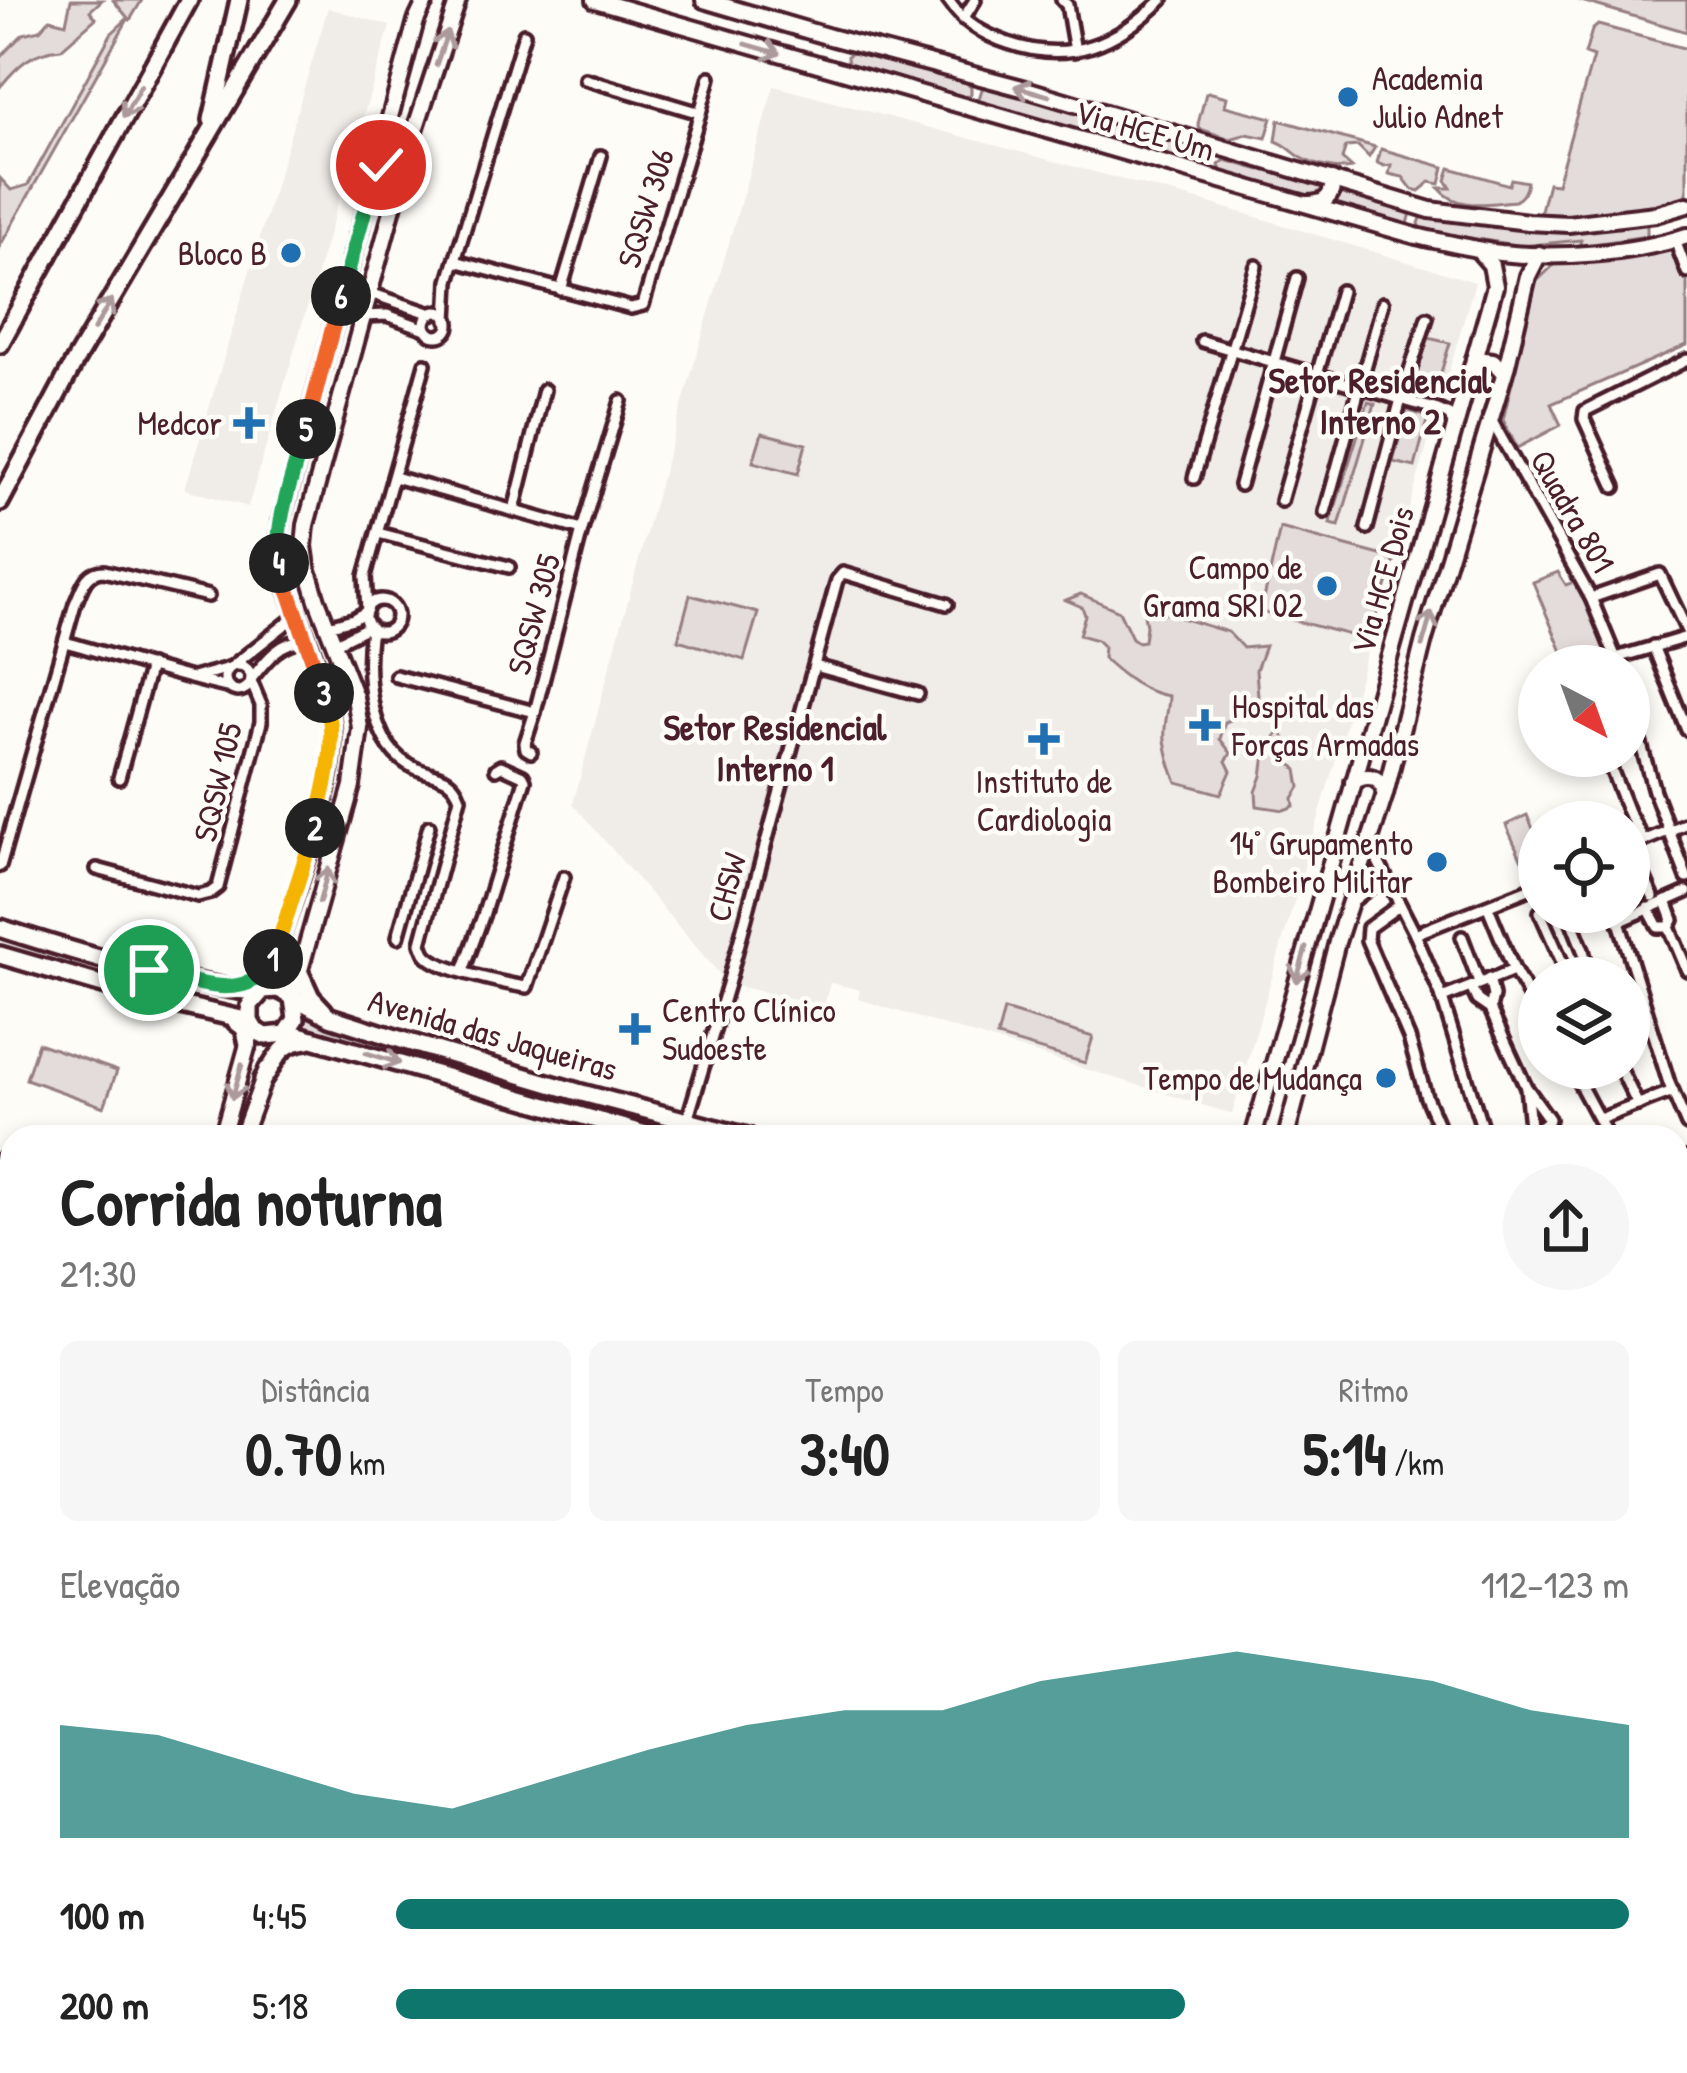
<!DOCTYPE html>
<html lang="pt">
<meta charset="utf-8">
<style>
body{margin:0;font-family:"Patrick Hand",sans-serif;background:#f6f6f6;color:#222;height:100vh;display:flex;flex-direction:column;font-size:45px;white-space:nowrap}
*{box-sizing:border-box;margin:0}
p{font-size:39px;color:#767676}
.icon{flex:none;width:66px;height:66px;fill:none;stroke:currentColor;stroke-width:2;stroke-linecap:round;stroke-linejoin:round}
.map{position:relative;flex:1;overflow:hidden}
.details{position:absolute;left:0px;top:1125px;width:1689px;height:948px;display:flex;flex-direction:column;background:#fff;border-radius:36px 36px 0 0;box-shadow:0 6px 18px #0003}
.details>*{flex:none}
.needle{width:78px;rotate:139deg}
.controls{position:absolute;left:1518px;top:645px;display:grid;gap:24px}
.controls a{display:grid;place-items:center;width:132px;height:132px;border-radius:50%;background:#fff;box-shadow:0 6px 18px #0003;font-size:60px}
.pin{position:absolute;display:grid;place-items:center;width:102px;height:102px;color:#fff;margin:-51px;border:6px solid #fff;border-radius:50%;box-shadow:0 3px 12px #0007}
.km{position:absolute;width:60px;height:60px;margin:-30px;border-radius:50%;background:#222;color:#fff;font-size:33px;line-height:60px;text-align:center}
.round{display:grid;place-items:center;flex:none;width:126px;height:126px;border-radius:63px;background:#f6f6f6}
.summary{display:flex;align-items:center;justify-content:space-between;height:204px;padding:0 60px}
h1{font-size:66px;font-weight:700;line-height:90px}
.stats{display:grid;grid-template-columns:repeat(3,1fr);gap:18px;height:204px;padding:12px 60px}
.stats div{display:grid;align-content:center;border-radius:18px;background:#f6f6f6;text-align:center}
.stats b{font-size:60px;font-weight:700}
.stats small{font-size:33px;font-weight:400}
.stats p{font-size:33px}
.chart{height:336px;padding:24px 60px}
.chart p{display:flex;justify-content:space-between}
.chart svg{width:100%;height:216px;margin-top:12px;fill:#0f766e;opacity:.7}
ul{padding:0 60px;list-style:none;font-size:39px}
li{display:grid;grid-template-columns:192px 144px 1fr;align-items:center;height:90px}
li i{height:30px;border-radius:15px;background:#0f766e}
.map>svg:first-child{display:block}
.built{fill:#f0ece8}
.green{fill:#e3dcda;stroke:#967e82;stroke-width:3}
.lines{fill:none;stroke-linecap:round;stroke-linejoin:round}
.minor-casing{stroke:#4a1f2b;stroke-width:18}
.tertiary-casing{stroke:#4a1f2b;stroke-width:21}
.secondary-casing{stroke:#4a1f2b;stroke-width:22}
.primary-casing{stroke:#4a1f2b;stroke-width:24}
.minor{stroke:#fdfcf7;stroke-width:9}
.tertiary{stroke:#fdfcf7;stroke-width:12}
.secondary{stroke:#fdfcf7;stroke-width:14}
.primary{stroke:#fdfcf7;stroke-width:15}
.oneway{stroke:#ac999b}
.split-1-casing{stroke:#fff;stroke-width:24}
.split-2-casing{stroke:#fff;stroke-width:24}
.split-3-casing{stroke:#fff;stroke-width:24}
.split-4-casing{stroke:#fff;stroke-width:24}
.split-5-casing{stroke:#fff;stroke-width:24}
.split-6-casing{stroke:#fff;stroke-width:24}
.split-7-casing{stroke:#fff;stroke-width:24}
.split-1{stroke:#22a559;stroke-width:15}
.split-2{stroke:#f5b400;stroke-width:15}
.split-3{stroke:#f5b400;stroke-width:15}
.split-4{stroke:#f0652b;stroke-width:15}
.split-5{stroke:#22a559;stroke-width:15}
.split-6{stroke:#f0652b;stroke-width:15}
.split-7{stroke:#22a559;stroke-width:15}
.poi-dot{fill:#1f6fb2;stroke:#fdfcf7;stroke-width:4.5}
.labels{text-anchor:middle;stroke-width:9;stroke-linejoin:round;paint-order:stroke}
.poi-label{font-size:33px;fill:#4a1f2b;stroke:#fdfcf7;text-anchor:end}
.street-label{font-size:33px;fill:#4a1f2b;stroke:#fdfcf7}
.neighbourhood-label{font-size:36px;font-weight:bold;fill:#4a1f2b;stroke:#fdfcf7}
</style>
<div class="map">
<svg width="1687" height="2073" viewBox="0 0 1687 2073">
<rect width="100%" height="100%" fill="#fdfcf7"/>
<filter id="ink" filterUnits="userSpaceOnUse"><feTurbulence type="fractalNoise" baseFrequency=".00833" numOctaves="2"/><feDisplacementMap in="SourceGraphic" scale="24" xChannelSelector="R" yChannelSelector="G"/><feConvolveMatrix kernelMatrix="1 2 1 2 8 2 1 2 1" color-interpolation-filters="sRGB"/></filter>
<g filter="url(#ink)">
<g class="built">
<path d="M328,8L390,26L248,507L185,489Z"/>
<path d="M774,86L1209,203L1475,282L1232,1114L858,999L860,990L836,984L830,983L824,1006L728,984L573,804L654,504Z"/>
</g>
<g class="green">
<path d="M71,0H102L90,11L96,18L61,49C32,51 18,65 0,87V57L23,34L40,30L50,19L66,23Z"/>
<path d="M113,0H142L130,20L128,19L0,246V178L11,190L28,185L111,34L128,18Z"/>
<path d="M1578,0H1687V32Z"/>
<path d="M1598,25L1687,49V200C1639,212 1589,218 1539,218L1548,183L1557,184L1593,57L1585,54L1592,30Z"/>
<path d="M858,50L965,81L971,87V94L964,100L848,67L847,56Z"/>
<path d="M983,86L1213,151L1206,171L977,105Z"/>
<path d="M1208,92L1227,97L1225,106L1272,118L1266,138L1247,134L1230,139L1200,129L1198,124L1206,93Z"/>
<path d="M1279,120L1375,147L1369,157L1358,146L1346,147L1342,159L1352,168C1339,171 1315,166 1302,158C1291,152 1288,145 1276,141Z"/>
<path d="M1381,149L1444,167L1440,184L1430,182L1419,191L1412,189L1403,177L1389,174L1391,165L1384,166L1377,163Z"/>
<path d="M1225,160L1260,170L1268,167L1327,187L1321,198L1287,189L1275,191L1222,175L1219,165Z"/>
<path d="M1450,168L1509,185L1511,179L1527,182C1526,190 1522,198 1515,201C1488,203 1458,211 1439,188H1451L1446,180Z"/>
<path d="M1340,188L1412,209L1407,228L1334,207Z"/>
<path d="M1431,214L1647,220V236L1579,246L1581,240L1521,246L1421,230L1419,223L1422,216Z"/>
<path d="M1673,248L1687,280V345L1551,404L1561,425L1517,448L1503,420L1536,282L1556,263L1653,253Z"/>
<path d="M1424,337L1450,343L1431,405L1405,397Z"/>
<path d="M1368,402L1375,404L1339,526L1330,524Z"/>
<path d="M1407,410L1428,417L1415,467L1393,462Z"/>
<path d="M762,433L806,444L798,474L753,462Z"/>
<path d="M1280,528L1395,559L1369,640L1261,612Z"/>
<path d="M1558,572L1566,585L1576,581L1590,604L1617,666H1568L1533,582Z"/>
<path d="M1081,594L1119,611L1132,638L1138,642L1144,641L1146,626L1144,614L1148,608L1228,632L1243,648L1265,646L1256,670L1258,696L1252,707H1237L1236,718L1225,722L1220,739L1231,753L1226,761L1231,771L1221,794L1177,782C1172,771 1167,753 1165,740C1163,726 1169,710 1169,696C1142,692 1123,676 1103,658L1104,647L1097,640L1079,635L1085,615L1082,607L1066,600Z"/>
<path d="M690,595L758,613L744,660L678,640Z"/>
<path d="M1280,731L1288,743V760L1297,770L1300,787L1293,798L1294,806L1284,810L1257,806L1256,792L1262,776L1266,748Z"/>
<path d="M1527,815L1539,842V872L1529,876L1506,825Z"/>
<path d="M1004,1010L1093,1037L1085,1063L997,1037Z"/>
<path d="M306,1017L543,1084L545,1089L538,1093L499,1082L477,1080L301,1029Z"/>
<path d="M38,1043L117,1071L104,1107L26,1079Z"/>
<path d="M577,1098L727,1137H678L573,1107L571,1100Z"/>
<path d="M1677,1216L1687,1242V1354L1682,1345L1677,1347Z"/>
</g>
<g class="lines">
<defs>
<g id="minor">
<path d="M948,0C964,23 982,34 1008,43C1071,65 1117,43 1162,0"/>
<path d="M1062,0L1067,5L1075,51"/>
<path d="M963,19L975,0"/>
<path d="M700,113L710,77"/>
<path d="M1675,240L1687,272"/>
<path d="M455,261L524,34"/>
<path d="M561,290L601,156"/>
<path d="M370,293L432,314"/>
<circle cx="437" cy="324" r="12"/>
<path d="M364,316L387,315L426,329"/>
<path d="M447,320L449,281L455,261L631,308L643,305L700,113L585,79"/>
<path d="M1202,341L1438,410L1449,415L1454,426"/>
<path d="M1489,416L1591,598L1619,666"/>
<path d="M394,477L582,530"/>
<path d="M1194,478L1256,266"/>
<path d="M1240,485L1297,278"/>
<path d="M1615,487L1584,419L1585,411L1687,360"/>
<path d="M1281,501L1341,291"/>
<path d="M514,510L544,390"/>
<path d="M1325,512L1383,303"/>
<path d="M1367,528L1401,399L1427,318"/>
<path d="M378,533L509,567"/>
<path d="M1591,598L1660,574L1687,631"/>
<circle cx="381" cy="616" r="16"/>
<path d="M367,609L365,576L425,364"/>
<path d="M328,626L353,619L366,612"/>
<path d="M371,628C365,671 368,748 415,768C435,777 452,774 460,798L421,943C424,951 424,954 431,959C448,971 506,984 527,987L564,877"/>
<path d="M65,642C120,657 175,676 231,688"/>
<path d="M334,644L370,626"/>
<path d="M1653,646L1687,730"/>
<path d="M1616,658L1687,637"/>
<path d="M235,664L296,616"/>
<circle cx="238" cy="678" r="13"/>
<path d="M815,666L918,694"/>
<path d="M396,676L535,712L582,530L621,401"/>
<path d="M193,678L229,668"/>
<path d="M252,678C266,660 281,640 306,640"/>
<path d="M1629,702L1654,791L1687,878"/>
<path d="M531,752L526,749L525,743L535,712"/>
<path d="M1606,756L1628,812L1644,841"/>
<path d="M119,778L150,666"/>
<path d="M1368,842L1415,934L1441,995L1485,1137"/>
<path d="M1630,846L1653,897"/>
<path d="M1629,847L1687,823"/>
<path d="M0,866L75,604C82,589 85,571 104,571L208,596"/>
<path d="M97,869L198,896L210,893L218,887L261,722V705L251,681"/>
<path d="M1353,901L1372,886L1390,884"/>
<path d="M1400,905L1368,928L1367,940L1409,1038L1426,1097L1443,1137"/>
<path d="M1488,907L1514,970L1539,1013"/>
<path d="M1648,908L1658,927H1669L1673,920L1666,901"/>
<path d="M1540,912L1569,978"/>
<path d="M1568,912L1583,950L1590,978"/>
<path d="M1616,912L1669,1083L1687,1125"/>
<path d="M1621,921L1687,892"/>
<path d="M1669,927L1687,970"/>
<path d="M1415,934L1539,885"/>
<path d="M398,937L429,826"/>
<path d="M1462,937L1479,982"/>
<path d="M463,971L483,916L525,780L523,776L501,766L496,769"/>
<path d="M1489,978L1493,996L1490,1009"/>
<path d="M1471,987L1477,1000L1490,1009L1526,1087L1549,1119L1548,1122L1533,1130L1530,1126L1526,1087"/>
<path d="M1442,998L1514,970"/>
<path d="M1571,1068L1608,1137"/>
<path d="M1620,1068L1638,1105"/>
<path d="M1600,1119L1673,1091"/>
<path d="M687,1121L728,984L837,580L843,573L947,604"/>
<path d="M40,1137L41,1135"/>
<path d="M0,1160L12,1164"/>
<path d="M1677,1162L1687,1158"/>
<path d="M1677,1203L1687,1227"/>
<path d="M0,1253L12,1217"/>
<path d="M1677,1355H1681L1687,1364"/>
<path d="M1681,1423L1687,1436"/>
<path d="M1687,1450L1682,1458L1687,1475"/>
<path d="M0,1547L12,1551"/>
<path d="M0,1558L12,1562"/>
<path d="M1677,1594L1687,1622"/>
<path d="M1677,1688L1687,1711"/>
<path d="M1677,1796L1687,1821"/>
<path d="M1677,1879L1687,1875"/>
<path d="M855,2061L892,2073"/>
<path d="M988,2061L1021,2073"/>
<path d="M1231,2061L1240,2073"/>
<path d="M1535,2061L1545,2073"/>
<path d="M1624,2061L1634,2073"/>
<path d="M950,2069L964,2073"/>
<path d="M369,2073L373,2061"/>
<path d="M739,2073L763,2061"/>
<path d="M1056,2073L1061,2061"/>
<path d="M1087,2073L1094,2061"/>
<path d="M1152,2073L1165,2061"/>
<path d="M1215,2073L1229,2061"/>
<path d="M1297,2073L1311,2061"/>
<path d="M1442,2073L1468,2061"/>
<path d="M1581,2073L1594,2061"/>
</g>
<g id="tertiary">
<path d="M462,2073L466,2061"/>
<path d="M475,2073L479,2061"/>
<path d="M939,2073L943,2061"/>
<path d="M948,2073L952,2061"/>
</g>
<g id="secondary">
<path d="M595,0L1416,236C1444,242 1472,249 1500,253C1557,259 1632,254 1687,236"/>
<path d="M704,0L830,37L1022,88L1430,210L1528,222L1568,224L1656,214L1687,205"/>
<path d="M1308,204C1324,204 1334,197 1332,180"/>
<path d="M1474,359L1493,361L1504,373"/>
<path d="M1353,782C1368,773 1381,776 1385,794"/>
<path d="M270,968C290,904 338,791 332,727C327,677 296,617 280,568L277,548L282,516L416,21L426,0"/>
<path d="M292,998L352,786L360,728L355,697L317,600L307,567L304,546L306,525L410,145L458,0"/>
<path d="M222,1137L250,1037"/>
<path d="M242,1137L267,1069"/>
<path d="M1253,1137L1495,286L1491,265L1478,250"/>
<path d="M1286,1137L1337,942L1385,794L1424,640L1507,365L1528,276L1539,254"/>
<path d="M0,1808L12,1772"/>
<path d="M0,1879L12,1844"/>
<path d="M0,2048L12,2052"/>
<path d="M39,2061L76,2073"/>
</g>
<g id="primary">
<path d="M424,0V3"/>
<path d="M212,120L239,0"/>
<path d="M0,344L189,0"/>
<path d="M0,502L75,361L288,0"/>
<path d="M0,928C84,955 172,981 259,993"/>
<path d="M0,955L141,996L250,1021"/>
<path d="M300,973L311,997L324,1011"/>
<path d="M236,988L253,982L272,963"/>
<path d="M293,999L296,1019L286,1034L266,1036L256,1031L250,1021V1005L263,990L278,989L330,1017L405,1041L578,1092L748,1137"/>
<path d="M236,1022L244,1028L248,1044"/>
<path d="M288,1032L656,1137"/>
<path d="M263,1079C278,1058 279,1043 307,1040"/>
<path d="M1677,1949L1687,1960"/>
<path d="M1677,1991L1687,2004"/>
</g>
</defs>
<use href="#minor" class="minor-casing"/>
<use href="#tertiary" class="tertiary-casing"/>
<use href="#secondary" class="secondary-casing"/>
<use href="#primary" class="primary-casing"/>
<use href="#minor" class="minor"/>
<use href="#tertiary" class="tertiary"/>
<use href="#secondary" class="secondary"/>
<use href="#primary" class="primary"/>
</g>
<defs><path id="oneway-shaft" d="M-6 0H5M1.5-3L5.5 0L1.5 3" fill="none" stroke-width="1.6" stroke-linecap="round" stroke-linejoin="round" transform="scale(3)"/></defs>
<g class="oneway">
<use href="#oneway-shaft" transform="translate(442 48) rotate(-71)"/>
<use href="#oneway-shaft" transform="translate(763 49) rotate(16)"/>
<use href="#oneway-shaft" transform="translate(1032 91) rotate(-164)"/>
<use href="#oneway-shaft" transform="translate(132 102) rotate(119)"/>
<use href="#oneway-shaft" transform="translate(103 314) rotate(-59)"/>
<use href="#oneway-shaft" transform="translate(1427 629) rotate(-74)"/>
<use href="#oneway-shaft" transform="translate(324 885) rotate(-75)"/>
<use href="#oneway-shaft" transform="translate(1301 965) rotate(106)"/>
<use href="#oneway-shaft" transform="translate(383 1058) rotate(17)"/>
<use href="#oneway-shaft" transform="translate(237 1082) rotate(106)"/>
</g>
</g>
<g class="lines" filter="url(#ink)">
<defs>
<path id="split-1" d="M149,970C191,980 248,1007 273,959"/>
<path id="split-2" d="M273,959L315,828"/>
<path id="split-3" d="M315,828C327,782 339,740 324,693"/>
<path id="split-4" d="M279,563L324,693"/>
<path id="split-5" d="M279,563C274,522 295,470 306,429"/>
<path id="split-6" d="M306,429L341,296"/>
<path id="split-7" d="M341,296L377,166L381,165"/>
</defs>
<use href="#split-1" class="split-1-casing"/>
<use href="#split-2" class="split-2-casing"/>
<use href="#split-3" class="split-3-casing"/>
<use href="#split-4" class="split-4-casing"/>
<use href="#split-5" class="split-5-casing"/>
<use href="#split-6" class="split-6-casing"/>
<use href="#split-7" class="split-7-casing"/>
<use href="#split-1" class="split-1"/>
<use href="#split-2" class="split-2"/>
<use href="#split-3" class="split-3"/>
<use href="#split-4" class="split-4"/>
<use href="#split-5" class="split-5"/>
<use href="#split-6" class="split-6"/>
<use href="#split-7" class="split-7"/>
</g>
<g class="poi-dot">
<circle cx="1348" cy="97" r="12"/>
<circle cx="291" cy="253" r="12"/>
<path d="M243 405h12v12h12v12h-12v12h-12v-12h-12v-12h12z"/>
<circle cx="1327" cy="586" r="12"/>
<path d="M1199 707h12v12h12v12h-12v12h-12v-12h-12v-12h12z"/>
<path d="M1038 721h12v12h12v12h-12v12h-12v-12h-12v-12h12z"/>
<circle cx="1437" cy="862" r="12"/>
<path d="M629 1011h12v12h12v12h-12v12h-12v-12h-12v-12h12z"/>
<circle cx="1386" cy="1078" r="12"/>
</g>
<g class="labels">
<g class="poi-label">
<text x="1372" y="90" text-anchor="start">Academia<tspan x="1372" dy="38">Julio Adnet</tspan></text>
<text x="267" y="265">Bloco B</text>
<text x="222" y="435">Medcor</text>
<text x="1303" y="579">Campo de<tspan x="1303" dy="38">Grama SRI 02</tspan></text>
<text x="1232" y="718" text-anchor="start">Hospital das<tspan x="1232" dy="38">Forças Armadas</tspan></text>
<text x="1044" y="793" text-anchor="middle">Instituto de<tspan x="1044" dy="38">Cardiologia</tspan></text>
<text x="1413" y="855">14° Grupamento<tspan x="1413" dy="38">Bombeiro Militar</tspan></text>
<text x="662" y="1022" text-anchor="start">Centro Clínico<tspan x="662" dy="38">Sudoeste</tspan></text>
<text x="1362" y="1090">Tempo de Mudança</text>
</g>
<g class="street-label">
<text transform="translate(1145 130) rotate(16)" y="12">Via HCE Um</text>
<text transform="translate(645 208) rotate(-73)" y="12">SQSW 306</text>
<text transform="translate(1573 511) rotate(60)" y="12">Quadra 801</text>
<text transform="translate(1382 580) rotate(-74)" y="12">Via HCE Dois</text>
<text transform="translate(533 614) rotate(-75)" y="12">SQSW 305</text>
<text transform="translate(217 782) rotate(-77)" y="12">SQSW 105</text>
<text transform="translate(726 887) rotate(-75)" y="12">CHSW</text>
<text transform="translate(493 1034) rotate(16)" y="12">Avenida das Jaqueiras</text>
</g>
<g class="neighbourhood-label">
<text x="1380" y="393">Setor Residencial<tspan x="1380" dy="41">Interno 2</tspan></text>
<text x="775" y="740">Setor Residencial<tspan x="775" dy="41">Interno 1</tspan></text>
</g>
</g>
</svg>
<div class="controls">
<a><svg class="needle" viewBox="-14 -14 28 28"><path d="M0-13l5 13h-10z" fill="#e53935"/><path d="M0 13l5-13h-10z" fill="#767676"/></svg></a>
<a><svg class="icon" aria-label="locate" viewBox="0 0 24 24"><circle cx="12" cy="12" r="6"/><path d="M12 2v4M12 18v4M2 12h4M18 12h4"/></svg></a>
<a><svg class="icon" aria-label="layers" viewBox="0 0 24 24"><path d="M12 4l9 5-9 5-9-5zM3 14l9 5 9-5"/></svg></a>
</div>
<div class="pin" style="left:149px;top:970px;background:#1e9e55"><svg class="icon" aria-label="arrive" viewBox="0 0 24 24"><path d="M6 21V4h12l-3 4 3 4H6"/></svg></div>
<div class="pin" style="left:381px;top:165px;background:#d93025"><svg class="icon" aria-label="check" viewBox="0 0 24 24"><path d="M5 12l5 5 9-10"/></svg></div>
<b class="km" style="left:273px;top:959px">1</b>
<b class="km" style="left:315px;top:828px">2</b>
<b class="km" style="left:324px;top:693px">3</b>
<b class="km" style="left:279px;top:563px">4</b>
<b class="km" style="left:306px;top:429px">5</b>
<b class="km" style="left:341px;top:296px">6</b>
<section class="details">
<div class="summary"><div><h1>Corrida noturna</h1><p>21:30</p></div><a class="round"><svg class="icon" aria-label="share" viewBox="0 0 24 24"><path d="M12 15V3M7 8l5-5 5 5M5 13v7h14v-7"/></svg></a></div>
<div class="stats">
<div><p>Distância</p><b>0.70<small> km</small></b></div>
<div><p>Tempo</p><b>3:40</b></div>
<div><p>Ritmo</p><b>5:14<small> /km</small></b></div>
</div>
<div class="chart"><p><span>Elevação</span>112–123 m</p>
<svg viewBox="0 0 160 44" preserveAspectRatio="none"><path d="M0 44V21L10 23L20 29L30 35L40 38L50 32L60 26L70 21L80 18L90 18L100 12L110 9L120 6L130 9L140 12L150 18L160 21V44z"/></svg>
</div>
<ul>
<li><b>100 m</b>4:45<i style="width:100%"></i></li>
<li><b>200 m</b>5:18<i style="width:64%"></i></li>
</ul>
</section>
</div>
